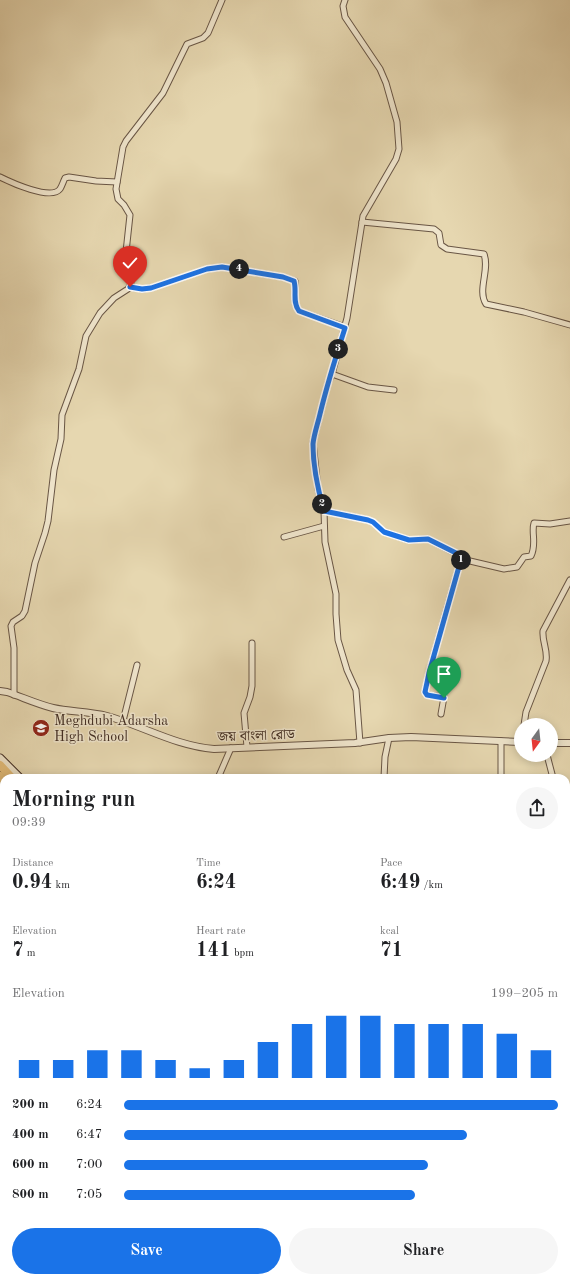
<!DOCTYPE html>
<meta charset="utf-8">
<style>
body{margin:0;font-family:"Old Standard TT","Noto Serif Bengali",serif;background:#f6f6f6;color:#202124;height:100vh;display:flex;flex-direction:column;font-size:15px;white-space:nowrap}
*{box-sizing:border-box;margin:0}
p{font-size:13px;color:#757577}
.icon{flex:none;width:22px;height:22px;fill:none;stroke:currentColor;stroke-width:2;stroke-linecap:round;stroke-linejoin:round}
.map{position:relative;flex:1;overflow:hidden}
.sheet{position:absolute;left:0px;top:774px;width:570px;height:508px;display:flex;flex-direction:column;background:#fff;border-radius:12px 12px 0 0;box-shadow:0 2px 10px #0003}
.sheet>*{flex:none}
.needle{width:26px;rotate:195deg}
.buttons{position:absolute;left:514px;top:718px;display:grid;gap:8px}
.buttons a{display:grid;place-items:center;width:44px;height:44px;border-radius:50%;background:#fff;box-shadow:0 2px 10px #0003;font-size:20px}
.pin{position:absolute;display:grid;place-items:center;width:34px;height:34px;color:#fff;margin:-41px -17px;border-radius:50% 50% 50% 0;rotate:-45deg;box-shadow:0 0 4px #0007}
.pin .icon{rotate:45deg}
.km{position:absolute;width:20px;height:20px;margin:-10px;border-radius:50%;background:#222;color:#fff;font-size:11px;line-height:20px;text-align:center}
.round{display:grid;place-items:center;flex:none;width:42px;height:42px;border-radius:21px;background:#f6f6f6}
.head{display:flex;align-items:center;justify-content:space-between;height:68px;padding:0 12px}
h1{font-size:22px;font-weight:800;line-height:30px}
.stats{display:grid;grid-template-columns:repeat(3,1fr);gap:6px;height:68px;padding:4px 12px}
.stats div{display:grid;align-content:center}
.stats b{font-size:20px;font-weight:800}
.stats small{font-size:11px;font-weight:400}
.stats p{font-size:11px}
.chart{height:112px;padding:8px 12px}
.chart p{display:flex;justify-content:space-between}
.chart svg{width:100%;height:72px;margin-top:4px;stroke:#1a73e8;stroke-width:6}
.button{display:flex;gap:8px;margin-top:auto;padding:8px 12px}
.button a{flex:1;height:46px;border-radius:24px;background:#1a73e8;color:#fff;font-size:16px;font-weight:800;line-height:46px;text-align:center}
.button a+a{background:#f6f6f6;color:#202124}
ul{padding:0 12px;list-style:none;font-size:13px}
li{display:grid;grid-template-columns:64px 48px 1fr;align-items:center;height:30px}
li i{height:10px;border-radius:5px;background:#1a73e8}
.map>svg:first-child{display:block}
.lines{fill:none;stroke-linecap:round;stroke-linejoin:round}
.minor-casing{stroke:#695645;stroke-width:7}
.tertiary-casing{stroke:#695645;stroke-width:8}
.secondary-casing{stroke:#3f2b21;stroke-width:9}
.trunk-casing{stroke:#3f2b21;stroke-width:10}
.minor{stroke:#efe5cc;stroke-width:5}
.tertiary{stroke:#efe5cc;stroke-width:6}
.secondary{stroke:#efe5cc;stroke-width:7}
.trunk{stroke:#e3bc78;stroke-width:8}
.route-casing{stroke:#fff;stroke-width:8}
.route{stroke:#1a73e8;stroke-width:5}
.labels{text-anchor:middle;stroke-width:3;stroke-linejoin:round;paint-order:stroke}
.poi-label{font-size:14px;fill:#3f2b21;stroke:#efe5cc;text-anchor:start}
.street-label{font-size:14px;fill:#3f2b21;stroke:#efe5cc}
</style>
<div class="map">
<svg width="570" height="1282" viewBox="0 0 570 1282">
<rect width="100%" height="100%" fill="#e6d7b0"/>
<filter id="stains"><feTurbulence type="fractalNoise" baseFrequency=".005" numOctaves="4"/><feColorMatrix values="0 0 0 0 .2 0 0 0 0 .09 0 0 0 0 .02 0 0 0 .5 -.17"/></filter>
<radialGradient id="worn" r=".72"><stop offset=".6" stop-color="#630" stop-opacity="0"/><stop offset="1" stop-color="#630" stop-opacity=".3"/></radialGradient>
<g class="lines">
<defs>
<g id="minor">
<path d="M345,0L343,6L345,17L380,69L386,83L397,122L399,149L396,159L363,216L347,318L332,374L328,383L313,442L318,489L324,511L325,542L336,594V614L338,640L347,670L356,690L360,743"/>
<path d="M0,177C10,182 51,201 60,189C62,186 63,182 65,178L69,177L96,181L117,182"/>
<path d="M362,222L434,229L439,233L441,245L447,249L484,254C490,270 477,290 486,304L524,312L570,325"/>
<path d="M130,287L142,289L151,288L207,269L222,267L283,277L295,281C297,291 292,302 299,311L345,327"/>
<path d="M332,374L368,387L394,390"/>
<path d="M324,511L368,520L373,522L384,532L409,540L428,539L470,561L504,569L517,567L524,557L531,556C537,544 531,532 534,523L550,524L570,521"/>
<path d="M284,537L324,526"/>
<path d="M14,695V648L11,626L13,622L22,616L25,611L35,563L45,533L48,521L54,470L61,439L62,415L79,369L86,336L100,313L114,298L128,289L131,284L126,252L130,215L124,205L118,199L116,189L123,147L126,141L163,93L187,44L203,38L208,33L222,0"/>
<path d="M441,714L444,697L427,695L425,692L429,673L447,608L462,556"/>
<path d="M123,721L137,665"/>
<path d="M524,725L526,712L546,661C548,650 542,642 543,631L570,580"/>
<path d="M247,747L244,713L250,697L252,686V643"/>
<path d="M547,755L553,778"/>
<path d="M218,778L231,748"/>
<path d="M384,778L385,757L389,738"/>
<path d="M501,778V741"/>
<path d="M566,829L567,833"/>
<path d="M0,835L4,839"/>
<path d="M566,936H568"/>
<path d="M0,1162L4,1163"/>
<path d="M302,1278L309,1282"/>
</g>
<g id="tertiary">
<path d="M0,691L7,692C22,697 37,704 53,708C70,712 89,711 107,716C143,726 176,746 214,749L355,743L389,738L411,737L521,742"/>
<path d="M551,743H570"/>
<path d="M421,1282L423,1278"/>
</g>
<g id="secondary">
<path d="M0,758L20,778"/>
<path d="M0,785L4,789"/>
<path d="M534,1278L539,1282"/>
<path d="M565,1278L570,1282"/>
</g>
<g id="trunk">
<path d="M0,765L12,778"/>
<path d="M0,776L4,780"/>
<path d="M544,1278L549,1282"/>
<path d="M557,1278L562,1282"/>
</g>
</defs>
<use href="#minor" class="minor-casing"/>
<use href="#tertiary" class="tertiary-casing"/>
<use href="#secondary" class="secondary-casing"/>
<use href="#trunk" class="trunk-casing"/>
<use href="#minor" class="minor"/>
<use href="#tertiary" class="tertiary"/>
<use href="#secondary" class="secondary"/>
<use href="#trunk" class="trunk"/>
</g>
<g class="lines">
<defs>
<path id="route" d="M130,287L142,289L151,288L207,269L222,267L283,277L294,281C297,291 292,302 299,311L345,328C336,356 327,385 320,414C318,423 314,434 313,444C313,465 318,490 324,511L368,520L373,522L384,532L409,540L428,539L462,556L429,673L425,692L427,695L444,698"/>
</defs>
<use href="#route" class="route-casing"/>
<use href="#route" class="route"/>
</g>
<defs>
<symbol id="school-disc" viewBox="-11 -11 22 22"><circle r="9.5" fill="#8f2418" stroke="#efe5cc"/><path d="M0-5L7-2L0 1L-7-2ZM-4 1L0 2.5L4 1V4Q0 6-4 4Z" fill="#fff"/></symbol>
</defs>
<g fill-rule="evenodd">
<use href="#school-disc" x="31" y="718" width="20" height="20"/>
</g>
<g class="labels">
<g class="poi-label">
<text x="54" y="725">Meghdubi Adarsha<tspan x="54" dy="16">High School</tspan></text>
</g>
<g class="street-label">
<text transform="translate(256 735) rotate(-2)" y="5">জয় বাংলা রোড</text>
</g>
</g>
<rect width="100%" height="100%" filter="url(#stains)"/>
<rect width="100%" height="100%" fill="url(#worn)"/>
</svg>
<div class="buttons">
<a><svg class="needle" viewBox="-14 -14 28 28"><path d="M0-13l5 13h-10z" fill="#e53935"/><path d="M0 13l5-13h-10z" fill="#757577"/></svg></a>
</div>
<div class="pin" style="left:444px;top:698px;background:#1e9e55"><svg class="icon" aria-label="arrive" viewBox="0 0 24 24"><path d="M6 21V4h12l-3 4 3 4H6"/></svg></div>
<div class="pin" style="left:130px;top:287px;background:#d93025"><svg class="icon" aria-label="check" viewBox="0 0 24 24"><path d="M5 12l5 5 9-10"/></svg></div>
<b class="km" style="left:461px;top:560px">1</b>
<b class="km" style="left:322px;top:504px">2</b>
<b class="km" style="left:338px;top:349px">3</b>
<b class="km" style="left:239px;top:269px">4</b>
<section class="sheet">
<div class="head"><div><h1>Morning run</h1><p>09:39</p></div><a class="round"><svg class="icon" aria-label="share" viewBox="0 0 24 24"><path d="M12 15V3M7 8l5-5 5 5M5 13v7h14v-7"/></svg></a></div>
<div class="stats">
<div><p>Distance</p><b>0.94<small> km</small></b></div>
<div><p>Time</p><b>6:24</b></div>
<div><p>Pace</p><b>6:49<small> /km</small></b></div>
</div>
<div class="stats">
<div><p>Elevation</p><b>7<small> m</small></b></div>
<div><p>Heart rate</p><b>141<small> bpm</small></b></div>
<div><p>kcal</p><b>71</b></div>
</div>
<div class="chart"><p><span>Elevation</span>199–205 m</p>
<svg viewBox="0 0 160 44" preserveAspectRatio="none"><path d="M5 44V33M15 44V33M25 44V27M35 44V27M45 44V33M55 44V38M65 44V33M75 44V22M85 44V11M95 44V6M105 44V6M115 44V11M125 44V11M135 44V11M145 44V17M155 44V27"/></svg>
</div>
<ul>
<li><b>200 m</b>6:24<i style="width:100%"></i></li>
<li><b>400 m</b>6:47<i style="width:79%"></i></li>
<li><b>600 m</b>7:00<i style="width:70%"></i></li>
<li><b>800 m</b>7:05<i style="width:67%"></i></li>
</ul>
<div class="button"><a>Save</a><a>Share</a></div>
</section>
</div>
